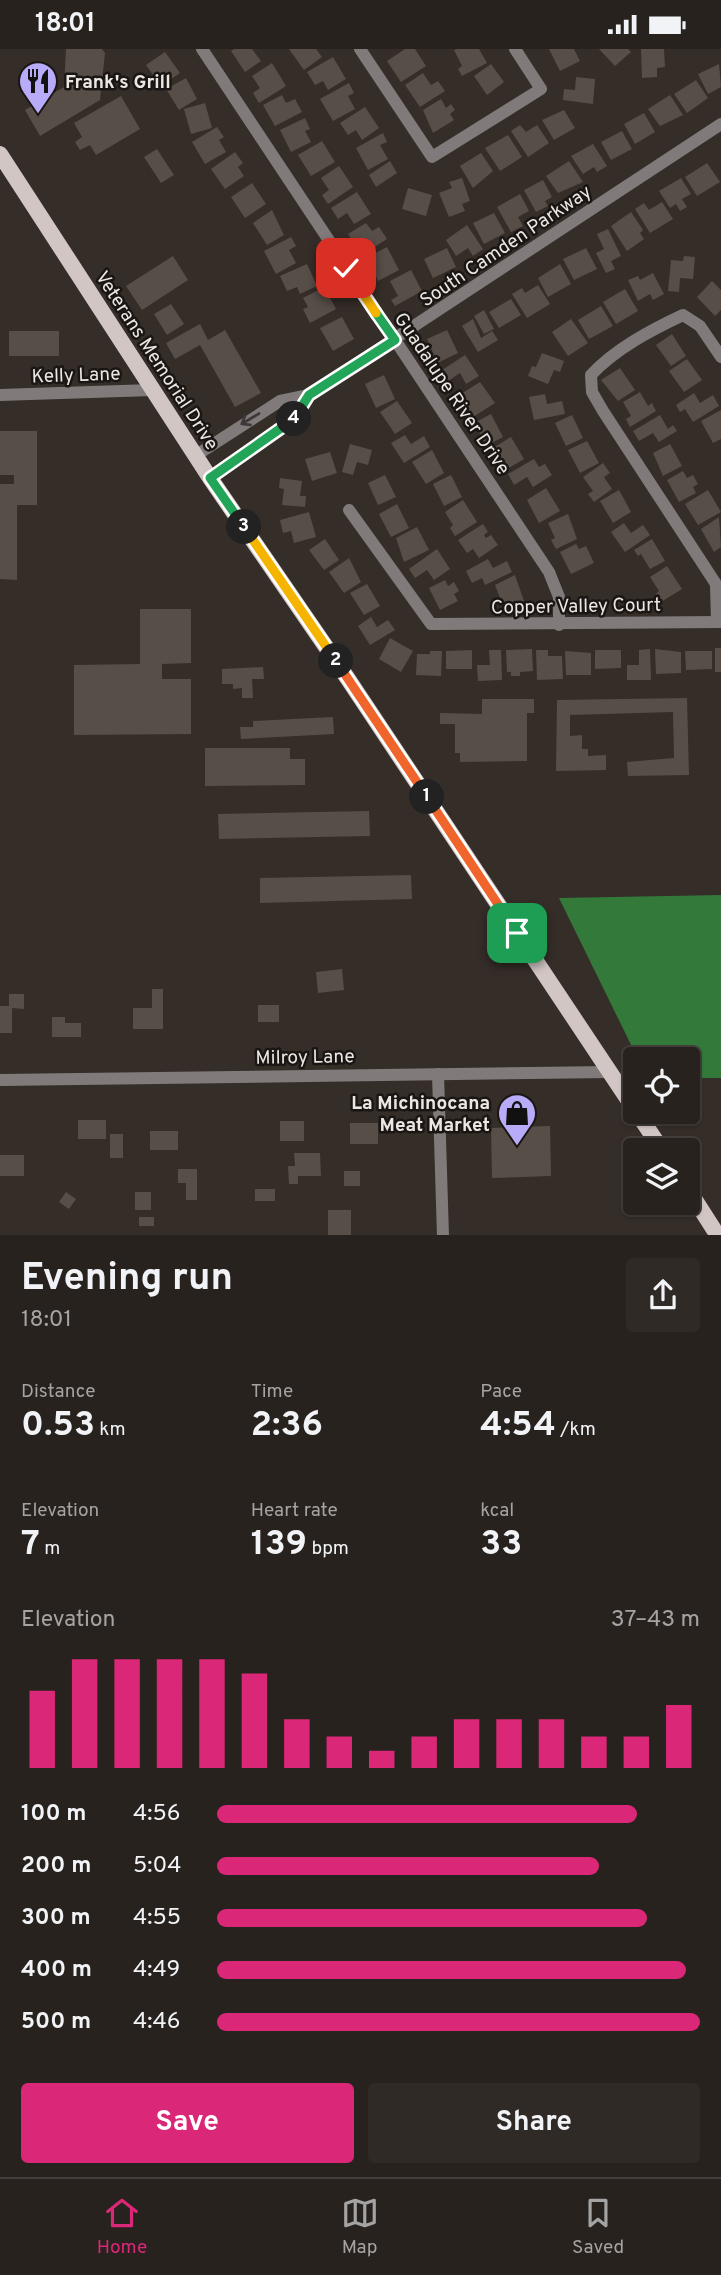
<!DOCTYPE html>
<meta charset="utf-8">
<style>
body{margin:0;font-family:Overpass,sans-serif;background:#302a27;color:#f1f3f6;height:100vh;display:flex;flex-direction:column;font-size:26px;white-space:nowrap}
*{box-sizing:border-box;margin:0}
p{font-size:23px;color:#a5a4a4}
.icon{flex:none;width:38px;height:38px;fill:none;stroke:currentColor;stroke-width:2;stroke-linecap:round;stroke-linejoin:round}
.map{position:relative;height:1186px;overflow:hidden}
.panel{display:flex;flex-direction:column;background:#28221e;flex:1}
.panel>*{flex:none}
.controls{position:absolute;left:623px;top:998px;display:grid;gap:14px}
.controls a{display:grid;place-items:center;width:77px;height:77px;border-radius:7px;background:#28221e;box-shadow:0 2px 5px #0004,0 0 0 2px #443f3c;font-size:35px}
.pin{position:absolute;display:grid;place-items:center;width:60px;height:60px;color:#fff;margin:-30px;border-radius:14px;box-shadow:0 4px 10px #0006}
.km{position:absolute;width:35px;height:35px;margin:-18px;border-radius:50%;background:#222;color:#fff;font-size:19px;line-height:35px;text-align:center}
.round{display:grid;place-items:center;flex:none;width:74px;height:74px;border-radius:7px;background:#302a27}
.head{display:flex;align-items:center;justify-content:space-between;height:119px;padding:0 21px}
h1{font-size:38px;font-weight:700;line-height:52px}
.stats{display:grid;grid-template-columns:repeat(3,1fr);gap:10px;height:119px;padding:7px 21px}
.stats div{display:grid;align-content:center}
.stats b{font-size:35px;font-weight:700}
.stats small{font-size:19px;font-weight:400}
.stats p{font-size:19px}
.chart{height:196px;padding:14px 21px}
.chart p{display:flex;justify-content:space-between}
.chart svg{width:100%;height:126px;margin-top:7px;stroke:#db2777;stroke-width:6}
.button{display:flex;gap:14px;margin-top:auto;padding:14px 21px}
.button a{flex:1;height:80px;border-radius:7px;background:#db2777;color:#fff;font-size:28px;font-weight:700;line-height:80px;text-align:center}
.button a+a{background:#302a27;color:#f1f3f6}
ul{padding:0 21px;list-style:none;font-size:23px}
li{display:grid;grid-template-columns:112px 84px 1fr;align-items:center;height:52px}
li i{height:18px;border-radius:9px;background:#db2777}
.status{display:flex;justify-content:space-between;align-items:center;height:49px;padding:0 35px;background:#28221e;direction:ltr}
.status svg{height:19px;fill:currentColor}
.tab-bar{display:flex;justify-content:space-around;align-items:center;height:98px;border-top:2px solid #443f3c;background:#28221e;font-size:19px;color:#a5a4a4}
.tab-bar a{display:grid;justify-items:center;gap:4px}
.tab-bar .active{color:#db2777}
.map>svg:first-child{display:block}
.forest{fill:#33793a}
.building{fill:#574e48}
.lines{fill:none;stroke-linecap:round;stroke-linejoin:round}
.minor{stroke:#807b7a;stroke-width:12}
.major{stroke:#d2c6c5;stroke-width:16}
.oneway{stroke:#3e3938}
.split-1-casing{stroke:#fff;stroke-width:14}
.split-2-casing{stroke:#fff;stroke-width:14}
.split-3-casing{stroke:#fff;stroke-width:14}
.split-4-casing{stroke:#fff;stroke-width:14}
.split-5-casing{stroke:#fff;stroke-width:14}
.split-6-casing{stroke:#fff;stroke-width:14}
.split-1{stroke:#f0652b;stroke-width:9}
.split-2{stroke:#f0652b;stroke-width:9}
.split-3{stroke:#f5b400;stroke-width:9}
.split-4{stroke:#22a559;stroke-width:9}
.split-5{stroke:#22a559;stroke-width:9}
.split-6{stroke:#f5b400;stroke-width:9}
.labels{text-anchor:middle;stroke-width:5;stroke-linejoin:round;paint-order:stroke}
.poi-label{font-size:19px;font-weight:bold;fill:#ece7e3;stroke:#1a1614;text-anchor:start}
.street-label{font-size:19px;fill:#ece7e3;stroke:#1a1614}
</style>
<div class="status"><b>18:01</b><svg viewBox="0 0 49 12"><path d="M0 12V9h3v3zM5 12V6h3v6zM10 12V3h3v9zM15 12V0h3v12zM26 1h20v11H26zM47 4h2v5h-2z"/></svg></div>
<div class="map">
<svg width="721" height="1187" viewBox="0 0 721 1187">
<rect width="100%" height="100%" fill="#352d28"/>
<path class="forest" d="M721,846V1029H688V1010H638L559,849Z"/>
<g class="building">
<path d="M66,0H102L105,4L100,51L40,87L25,61L64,38Z"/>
<path d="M234,0H252L261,12L245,23L231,2Z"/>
<path d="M289,0H316L322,8L304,21Z"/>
<path d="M405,0H415L426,17L401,33L387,12Z"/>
<path d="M457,0H479L487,14L462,27L458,20L462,17L454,1Z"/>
<path d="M549,0H574L580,12L560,22Z"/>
<path d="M599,0H628L631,3L615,17Z"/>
<path d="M641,0H664L665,18L657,19V28L642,29Z"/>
<path d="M165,3L180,24L161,37L146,16Z"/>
<path d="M333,8L346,30L328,41L323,32L315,36L307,23Z"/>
<path d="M272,14L286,37L259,54L253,44L260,39L252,27Z"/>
<path d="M491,15L504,33L487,46L474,27Z"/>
<path d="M719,15L721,38L708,45L698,25Z"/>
<path d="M423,24L431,36L438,32L445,42L420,58L405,36Z"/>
<path d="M576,28L595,30L593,55L563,51L564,40L575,41Z"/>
<path d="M186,29L197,50L179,61L166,40Z"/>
<path d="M696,31L708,49L687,64L674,45Z"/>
<path d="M349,34L354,44L348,47L355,60L333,72L320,50Z"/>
<path d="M282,46L286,54L295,50L302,63L275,77L263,56Z"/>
<path d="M670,46L683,66L660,77L648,60Z"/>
<path d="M121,47L140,80L96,106L90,96L80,101L75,93L82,88L74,74Z"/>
<path d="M441,50L446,59L451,55L455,61L450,65L454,71L433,84L423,61Z"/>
<path d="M205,54L212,79L191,85L184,60Z"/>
<path d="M365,58L379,79L362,91L356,81L348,86L340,74Z"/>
<path d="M564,61L575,79L554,91L542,71Z"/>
<path d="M644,64L655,83L635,95L624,75Z"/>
<path d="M305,69L310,80L305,82L311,93L291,103L280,81Z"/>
<path d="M520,76L526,83L537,76L549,94L528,108L511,82Z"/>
<path d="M217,78L224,88L219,91L226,103L205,115L192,93Z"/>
<path d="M622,82L632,100L611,111L601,93Z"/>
<path d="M383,84L387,93L380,96L388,110L368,121L356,99Z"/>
<path d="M508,86L522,108L500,122L485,99Z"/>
<path d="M322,92L335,113L311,127L298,106Z"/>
<path d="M593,95L607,117L597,123L594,118L583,125L571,107Z"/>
<path d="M157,100L174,126L161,134L144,108Z"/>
<path d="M235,103L243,114L238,118L244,127L225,140L211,120Z"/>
<path d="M481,104L493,122L473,139L460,117Z"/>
<path d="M390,112L397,124L376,138L369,126Z"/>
<path d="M569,112L583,133L558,144L546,127Z"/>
<path d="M707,114L720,133L697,147L685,128Z"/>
<path d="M339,117L353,138L328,155L322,146L329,141L321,129Z"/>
<path d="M462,129L470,152L462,155L465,162L449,168L439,144L452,139L449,133Z"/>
<path d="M681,129L691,145L682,150L687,158L680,162L676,155L670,159L659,142Z"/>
<path d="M543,131L552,148L545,152L548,157L536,163L524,141Z"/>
<path d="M252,134L266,155L245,169L231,148Z"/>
<path d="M408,139L432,146L426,167L402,160Z"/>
<path d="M357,143L371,165L354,175L347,164L338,170L331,159Z"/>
<path d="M520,145L529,162L518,168L523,177L511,183L497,158Z"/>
<path d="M662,153L673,170L650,184L635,160L644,154L649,161Z"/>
<path d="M272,161L284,186L267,196L253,174Z"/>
<path d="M631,163L643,181L640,184L644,190L627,202L611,177Z"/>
<path d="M494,164L505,184L484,195L473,174Z"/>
<path d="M366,174L372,182L379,178L387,190L362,206L348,185Z"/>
<path d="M467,176L483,200L473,207L468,199L456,207L446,191Z"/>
<path d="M608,180L621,207L611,212L615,220L606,224L596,204L604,200L597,185Z"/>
<path d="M291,188L296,197L289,201L296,214L276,225L264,202Z"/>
<path d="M387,198L399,221L378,232L368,208Z"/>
<path d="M447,199L456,218L433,229L424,210Z"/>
<path d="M586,199L597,220L574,231L563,210Z"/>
<path d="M173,207L188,231L142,261L126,237Z"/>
<path d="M684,207L695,208L693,230L680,229L679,243L668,242L671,211L683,212Z"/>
<path d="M307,215L317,237L300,245L297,238L287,242L280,227Z"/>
<path d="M560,215L571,235L548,248L538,229Z"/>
<path d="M411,221L422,242L395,257L391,251L398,247L390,232Z"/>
<path d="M653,224L664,245L653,251L650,245L638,252L628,231L638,227L640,231Z"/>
<path d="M712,232L721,241V261L715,267L697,248Z"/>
<path d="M538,236L550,255L527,269L512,245L522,239L525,244Z"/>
<path d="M324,238L336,260L310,274L303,260L308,258L303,249Z"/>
<path d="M625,240L638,262L616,275L603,253Z"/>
<path d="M511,250L521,266L499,279L489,263Z"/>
<path d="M171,255L184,275L167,286L154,265Z"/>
<path d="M601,257L613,277L589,290L578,271Z"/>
<path d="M484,261L494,280L484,285L474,267Z"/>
<path d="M342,268L354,290L333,302L320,279Z"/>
<path d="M473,270L481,289L492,282L498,291L478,303L462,277Z"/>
<path d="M571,270L588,294L568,307L552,283Z"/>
<path d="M200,275L208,291L225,281L261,344L235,358L200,296L175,310L166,294Z"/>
<path d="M447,281L458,304L433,316L429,308L434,306L427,290Z"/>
<rect x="9" y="282" width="50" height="25"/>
<path d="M672,285L686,307L671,317L656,296Z"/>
<path d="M542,304L564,312L560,323L554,321L548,335L528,327L532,317L536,318Z"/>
<path d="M465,306L479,327L466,335L460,324L445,334L439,323Z"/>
<path d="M687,310L702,331L684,343L669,322Z"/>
<path d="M620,319L635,341L618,352L601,331Z"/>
<path d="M384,326L395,350L376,359L365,335Z"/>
<path d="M480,333L495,354L470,370L464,361L469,357L461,345Z"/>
<path d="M640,343L648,357L652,354L656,362L630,378L626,370L631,367L623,353Z"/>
<path d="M694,344L700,354L713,346L719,357L693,373L685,360L680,363L676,356Z"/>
<path d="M545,345L547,355L562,352L565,365L534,371L529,348Z"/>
<path d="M397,352L412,374L395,385L380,363Z"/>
<path d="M721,361V390L713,394L701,372Z"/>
<path d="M491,365L503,388L486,397L474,374Z"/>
<path d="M572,366L583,389L566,397L555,374Z"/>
<path d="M660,366L668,380L673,376L677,382L659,393L653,384L639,392L633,382Z"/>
<path d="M0,382H37V456H17V531L0,530V435H14V426H0Z"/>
<path d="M405,386L411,395L424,387L430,398L404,414L391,394Z"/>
<path d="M511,388L524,410L504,422L490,401Z"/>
<path d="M587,392L599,414L580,424L568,401Z"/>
<path d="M350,395L372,401L368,416L357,413L353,426L342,423Z"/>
<path d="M670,395L682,417L663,427L653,404Z"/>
<path d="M432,401L444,424L426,435L412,413Z"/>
<path d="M330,403L337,424L312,432L305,410Z"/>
<path d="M534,410L539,418L545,415L552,426L533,438L527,428L514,436L508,425Z"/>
<path d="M603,414L610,424L604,428L612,440L594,453L588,445L593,442L583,428Z"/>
<path d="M683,422L687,429L693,426L698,435L693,438L696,444L679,453L667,431Z"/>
<path d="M385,426L396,448L378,456L368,434Z"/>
<path d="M451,426L462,448L444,457L433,435Z"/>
<path d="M280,429L302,432L300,447H306L305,458L282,456L284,440L279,439Z"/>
<path d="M546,439L560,462L539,474L527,451Z"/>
<path d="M619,441L631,463L613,474L600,452Z"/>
<path d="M708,441L721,463L698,476L685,455Z"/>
<path d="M463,451L477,473L455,487L450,479L453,476L445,463Z"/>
<path d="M397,455L409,479L391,488L379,465Z"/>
<path d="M309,463L316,488L294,494L291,482L283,484L280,471Z"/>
<path d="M568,465L577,490L556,500L551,491L555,489L548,474Z"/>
<path d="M719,468L721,498L714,503L701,480Z"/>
<path d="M624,474L631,484L643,476L650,486L625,503L611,483Z"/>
<path d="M483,475L488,483L484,486L486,489L491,486L498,496L479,509L473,500L467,504L458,491Z"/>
<path d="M417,478L429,501L404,513L396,489Z"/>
<path d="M325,490L339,511L324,521L309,501Z"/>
<path d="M652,490L665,512L650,520L641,505L638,507L634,501Z"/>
<path d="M576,495L579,500L586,497L594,514L571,525L560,503Z"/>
<path d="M437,500L450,520L434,531L427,521L415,529L409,520Z"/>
<path d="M349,509L361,533L344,544L329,523Z"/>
<path d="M488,510L493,519L507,512L512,523L485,536L482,529L472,534L466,522Z"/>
<path d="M667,517L682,540L661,553L656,545L659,542L650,528Z"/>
<path d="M515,526L524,552L505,562L495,536Z"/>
<path d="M445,531L448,537L454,533L459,542L454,545L458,552L440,561L429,539Z"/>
<path d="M367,535L380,557L364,566L350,544Z"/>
<path d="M140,560H191V614L162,615V630H191V685L74,686V616L140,615Z"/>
<path d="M371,568L377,578L388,571L395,581L370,596L358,577Z"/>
<path d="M390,589L413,602L401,623L379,610Z"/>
<rect x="715" y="599" width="6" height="24"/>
<path d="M532,600L533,622L520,623V627H511V623H507L506,601Z"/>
<path d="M650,600L651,631H627V616H639V601Z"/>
<path d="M655,600L681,603V624L656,625Z"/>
<path d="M472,601V620H446V602Z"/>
<path d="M489,601H501L502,631L478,632L477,616H490Z"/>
<path d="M536,601H548V607H562L563,630L537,631Z"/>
<path d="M595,601H621V619L595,620Z"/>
<path d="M430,602H442L441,627L416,626L417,605H430Z"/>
<path d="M565,602L591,604V626H566Z"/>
<path d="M685,602H712V620L686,621Z"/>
<path d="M263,618L264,630H252L253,649H242V639L233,640V635H222V620Z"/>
<path d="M687,649L689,726L628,727L627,713L674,709L673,663L570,666V687L582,686V700H588V707L606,706V721L556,722L557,651Z"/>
<path d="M482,650H534V664H527V712L460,713V704H455V675H440V664L482,665Z"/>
<path d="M333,668L334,685L241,690L240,678H253V672Z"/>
<path d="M205,699H290V710H305V736L205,737Z"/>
<path d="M369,762L370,787L219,790L218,765Z"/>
<path d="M411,826L412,850L260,854V829Z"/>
<path d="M342,920L344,941L318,944L316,923Z"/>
<path d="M152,940H163V980H133V959H152Z"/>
<path d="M9,945H24V960L12,959V984H0V957H9Z"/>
<rect x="258" y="956" width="21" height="17"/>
<path d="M52,968H65V974H81V988H52Z"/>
<rect x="78" y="1071" width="28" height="19"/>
<rect x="280" y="1072" width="24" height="20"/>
<rect x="350" y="1074" width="28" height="21"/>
<path d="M550,1077L551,1127L492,1129L491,1079Z"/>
<rect x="150" y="1082" width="28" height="19"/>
<rect x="110" y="1085" width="13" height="24"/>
<path d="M294,1104H320L321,1127H298V1135H289L288,1117H295Z"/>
<rect x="0" y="1106" width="24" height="21"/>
<path d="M178,1120H197V1151H186V1134H178Z"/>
<rect x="344" y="1122" width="16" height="15"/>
<rect x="255" y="1140" width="20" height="12"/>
<path d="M66,1143L76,1150L69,1160L59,1153Z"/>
<rect x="135" y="1143" width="16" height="18"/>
<rect x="328" y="1161" width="23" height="26"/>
<rect x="139" y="1168" width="15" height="9"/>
</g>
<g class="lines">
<g class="minor">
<path d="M202,0L549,523L559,548V576"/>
<path d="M360,0L432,108L541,40L515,0"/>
<path d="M0,346L152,341"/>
<path d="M195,407L280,352L309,346L721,75"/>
<path d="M210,429L293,371L309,346"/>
<path d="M349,461L431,575L721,573"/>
<path d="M717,573L716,535L603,362L592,343L591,326C615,300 651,281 683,266L700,277L721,308"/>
<path d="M438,1025L443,1187"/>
<path d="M0,1031L611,1023"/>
</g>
<g class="major">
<path d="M0,105L210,429L348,630L635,1061"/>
<path d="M636,1062L662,1101"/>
<path d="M688,1140L718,1187"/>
</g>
</g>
<defs><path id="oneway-shaft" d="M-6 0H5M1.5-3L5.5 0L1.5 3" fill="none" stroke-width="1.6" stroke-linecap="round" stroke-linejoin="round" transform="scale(1.75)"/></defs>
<use class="oneway" href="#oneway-shaft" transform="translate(250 370) rotate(149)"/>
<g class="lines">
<defs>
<path id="split-1" d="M427,748L517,884"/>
<path id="split-2" d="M336,612L427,748"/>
<path id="split-3" d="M244,478L336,612"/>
<path id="split-4" d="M244,478L210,429L294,370"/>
<path id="split-5" d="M294,370L309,346L395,291L376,264"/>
<path id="split-6" d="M346,219L376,264"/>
</defs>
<use href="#split-1" class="split-1-casing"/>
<use href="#split-2" class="split-2-casing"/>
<use href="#split-3" class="split-3-casing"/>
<use href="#split-4" class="split-4-casing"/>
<use href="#split-5" class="split-5-casing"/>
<use href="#split-6" class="split-6-casing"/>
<use href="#split-1" class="split-1"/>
<use href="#split-2" class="split-2"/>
<use href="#split-3" class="split-3"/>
<use href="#split-4" class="split-4"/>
<use href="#split-5" class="split-5"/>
<use href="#split-6" class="split-6"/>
</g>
<defs>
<symbol id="restaurant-pin" viewBox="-11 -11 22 30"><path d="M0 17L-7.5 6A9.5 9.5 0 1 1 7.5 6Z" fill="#b8abf7" stroke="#1a1614"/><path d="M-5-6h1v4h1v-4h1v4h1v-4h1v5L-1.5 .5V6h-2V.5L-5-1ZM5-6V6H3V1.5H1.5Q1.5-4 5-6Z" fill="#111"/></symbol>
<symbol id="shop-pin" viewBox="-11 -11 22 30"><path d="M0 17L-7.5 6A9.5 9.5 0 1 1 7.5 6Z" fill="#b8abf7" stroke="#1a1614"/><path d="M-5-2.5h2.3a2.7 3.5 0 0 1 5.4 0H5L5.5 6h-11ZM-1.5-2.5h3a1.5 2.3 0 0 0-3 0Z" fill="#111"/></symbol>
</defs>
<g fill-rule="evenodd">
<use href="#restaurant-pin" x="16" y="10" width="44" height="60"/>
<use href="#shop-pin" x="495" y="1042" width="44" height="60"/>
</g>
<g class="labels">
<g class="poi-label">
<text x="65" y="39">Frank's Grill</text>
<text x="490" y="1060" text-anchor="end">La Michinocana<tspan x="490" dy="22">Meat Market</tspan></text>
</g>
<g class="street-label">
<text transform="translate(505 196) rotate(-34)" y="7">South Camden Parkway</text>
<text transform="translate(158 311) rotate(57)" y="7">Veterans Memorial Drive</text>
<text transform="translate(76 325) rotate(-2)" y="7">Kelly Lane</text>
<text transform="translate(453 344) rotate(56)" y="7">Guadalupe River Drive</text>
<text transform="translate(576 556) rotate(-1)" y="7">Copper Valley Court</text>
<text transform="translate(305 1007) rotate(-1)" y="7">Milroy Lane</text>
</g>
</g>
</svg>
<div class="controls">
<a><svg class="icon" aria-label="locate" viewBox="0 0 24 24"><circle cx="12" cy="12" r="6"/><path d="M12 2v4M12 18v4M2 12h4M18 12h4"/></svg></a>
<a><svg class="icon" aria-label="layers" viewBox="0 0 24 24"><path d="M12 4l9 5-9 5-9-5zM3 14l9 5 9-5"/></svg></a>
</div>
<div class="pin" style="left:517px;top:884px;background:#1e9e55"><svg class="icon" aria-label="arrive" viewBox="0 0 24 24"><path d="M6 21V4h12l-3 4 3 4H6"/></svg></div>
<div class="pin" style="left:346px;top:219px;background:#d93025"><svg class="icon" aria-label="check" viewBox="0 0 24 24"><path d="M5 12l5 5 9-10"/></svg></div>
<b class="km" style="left:427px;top:748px">1</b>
<b class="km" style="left:336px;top:612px">2</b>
<b class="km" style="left:244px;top:478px">3</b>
<b class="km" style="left:294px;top:370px">4</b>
</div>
<section class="panel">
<div class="head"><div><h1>Evening run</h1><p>18:01</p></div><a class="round"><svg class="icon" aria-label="share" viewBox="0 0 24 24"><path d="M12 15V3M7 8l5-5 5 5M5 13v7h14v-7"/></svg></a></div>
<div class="stats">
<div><p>Distance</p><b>0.53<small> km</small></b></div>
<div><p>Time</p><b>2:36</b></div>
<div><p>Pace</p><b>4:54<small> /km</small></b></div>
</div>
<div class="stats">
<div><p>Elevation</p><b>7<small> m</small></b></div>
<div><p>Heart rate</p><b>139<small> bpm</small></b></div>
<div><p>kcal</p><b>33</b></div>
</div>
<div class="chart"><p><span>Elevation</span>37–43 m</p>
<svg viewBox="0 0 160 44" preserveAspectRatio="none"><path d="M5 44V17M15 44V6M25 44V6M35 44V6M45 44V6M55 44V11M65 44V27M75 44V33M85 44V38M95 44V33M105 44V27M115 44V27M125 44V27M135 44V33M145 44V33M155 44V22"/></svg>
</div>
<ul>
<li><b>100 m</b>4:56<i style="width:87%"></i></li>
<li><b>200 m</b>5:04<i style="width:79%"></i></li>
<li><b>300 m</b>4:55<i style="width:89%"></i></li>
<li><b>400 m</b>4:49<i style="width:97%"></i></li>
<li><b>500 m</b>4:46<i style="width:100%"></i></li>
</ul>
<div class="button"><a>Save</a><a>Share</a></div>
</section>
<nav class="tab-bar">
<a class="active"><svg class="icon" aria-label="home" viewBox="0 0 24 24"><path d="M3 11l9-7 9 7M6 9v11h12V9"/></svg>Home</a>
<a><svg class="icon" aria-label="map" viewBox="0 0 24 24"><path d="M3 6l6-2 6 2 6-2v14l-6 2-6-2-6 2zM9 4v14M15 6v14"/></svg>Map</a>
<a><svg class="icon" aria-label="saved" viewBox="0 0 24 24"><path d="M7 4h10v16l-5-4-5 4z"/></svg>Saved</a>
</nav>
